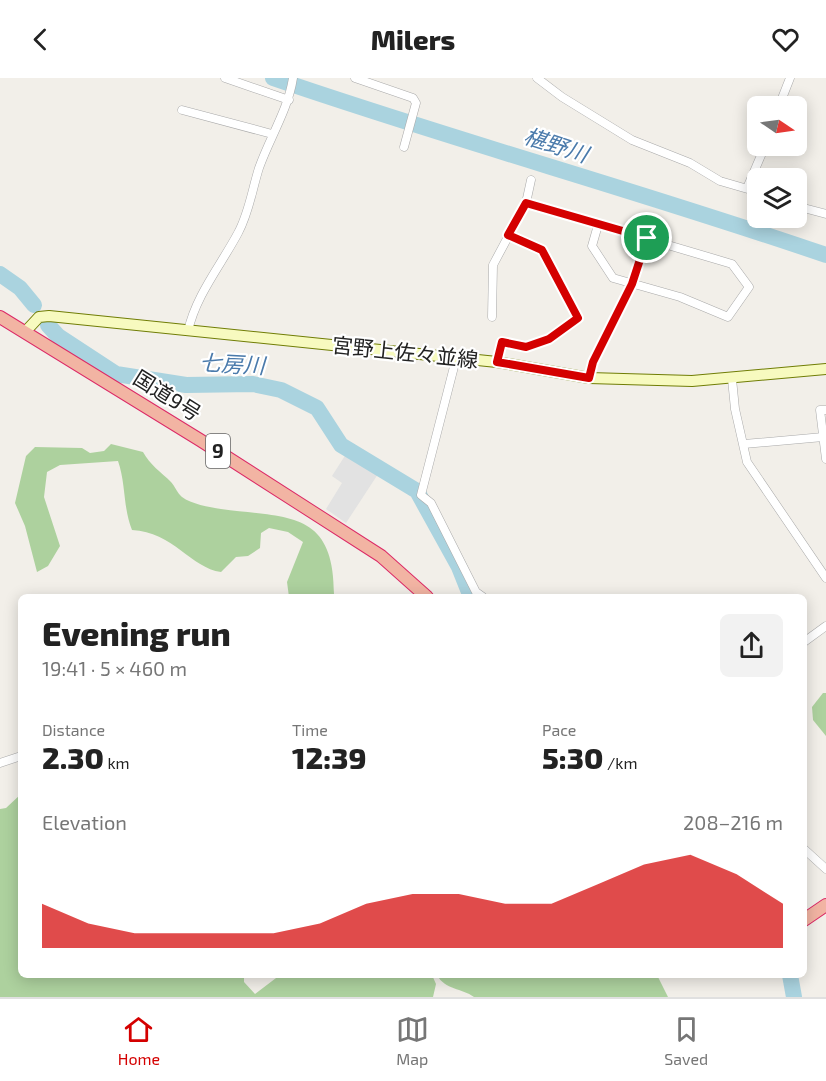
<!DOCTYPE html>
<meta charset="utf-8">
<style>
body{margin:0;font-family:"Exo 2","Noto Sans JP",sans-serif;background:#f2f2f2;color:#222;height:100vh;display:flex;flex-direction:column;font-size:22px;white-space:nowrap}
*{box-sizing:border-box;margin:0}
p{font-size:20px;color:#767676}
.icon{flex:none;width:33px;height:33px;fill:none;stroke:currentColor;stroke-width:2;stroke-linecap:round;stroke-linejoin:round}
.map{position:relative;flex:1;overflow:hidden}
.sheet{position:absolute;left:18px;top:516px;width:789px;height:384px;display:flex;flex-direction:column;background:#fff;border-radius:9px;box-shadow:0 3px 15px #0003}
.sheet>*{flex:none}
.needle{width:39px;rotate:103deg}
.fabs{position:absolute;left:747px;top:18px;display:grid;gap:12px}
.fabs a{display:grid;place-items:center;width:60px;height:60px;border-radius:9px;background:#fff;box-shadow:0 3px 15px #0003;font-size:30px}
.pin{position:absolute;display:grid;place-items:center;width:51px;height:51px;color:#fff;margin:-26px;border:3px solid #fff;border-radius:50%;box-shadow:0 2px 6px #0007}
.round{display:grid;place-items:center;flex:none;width:63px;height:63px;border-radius:9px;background:#f2f2f2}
.summary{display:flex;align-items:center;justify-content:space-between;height:102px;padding:0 24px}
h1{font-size:33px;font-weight:800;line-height:45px}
.stats{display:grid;grid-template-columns:repeat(3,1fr);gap:9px;height:102px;padding:6px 24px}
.stats div{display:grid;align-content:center}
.stats b{font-size:30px;font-weight:800}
.stats small{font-size:16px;font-weight:400}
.stats p{font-size:16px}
.chart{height:168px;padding:12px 24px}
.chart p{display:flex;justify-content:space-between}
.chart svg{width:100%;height:108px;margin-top:6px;fill:#d40000;opacity:.7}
header{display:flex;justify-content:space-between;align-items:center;height:78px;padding:0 24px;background:#fff;font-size:27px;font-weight:800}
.tabs{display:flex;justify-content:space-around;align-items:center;height:84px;border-top:2px solid #e0e0e0;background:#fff;font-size:16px;color:#767676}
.tabs a{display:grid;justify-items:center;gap:3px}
.tabs .active{color:#d40000}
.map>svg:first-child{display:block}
.forest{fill:#add19e}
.parking{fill:#e2e2e2}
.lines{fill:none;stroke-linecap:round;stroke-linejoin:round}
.river{stroke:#aad3df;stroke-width:16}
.minor-casing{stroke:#a9a9a9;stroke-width:9}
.secondary-casing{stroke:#707d05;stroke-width:12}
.trunk-casing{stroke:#dc2a67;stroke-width:14}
.minor{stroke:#fff;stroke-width:8}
.secondary{stroke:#f7fabf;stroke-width:10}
.trunk{stroke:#f2b4a3;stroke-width:12}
.route-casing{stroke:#fff;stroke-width:12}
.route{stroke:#d40000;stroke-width:8}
.labels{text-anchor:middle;stroke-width:4.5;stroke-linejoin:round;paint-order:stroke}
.shield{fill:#fff;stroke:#646464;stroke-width:1.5}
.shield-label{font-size:20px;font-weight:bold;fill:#222}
.street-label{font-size:21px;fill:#222;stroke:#fff}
.water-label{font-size:22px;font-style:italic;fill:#4a7aab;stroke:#fff}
</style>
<header><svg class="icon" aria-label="back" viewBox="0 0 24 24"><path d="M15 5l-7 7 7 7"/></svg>Milers<svg class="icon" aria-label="heart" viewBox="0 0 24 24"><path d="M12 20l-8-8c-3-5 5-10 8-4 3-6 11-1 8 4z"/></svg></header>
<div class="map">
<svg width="826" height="919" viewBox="0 0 826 919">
<rect width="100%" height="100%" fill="#f2efe9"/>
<g class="forest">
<path d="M111,366L143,374C150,387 161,394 171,404C175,408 177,415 182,419C191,426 209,429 221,431C289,440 335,432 334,519H289L287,504L303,464L288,454L269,450L261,455L260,470L248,478L236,479L221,494C191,490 173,454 132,452C123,430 126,406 118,383L60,387L47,394L44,419L60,468L48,488L37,494L25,448L15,425L26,378L35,369L82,370L90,375L104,373Z"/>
<path d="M823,615H826V658L813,642L812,629Z"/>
<path d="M21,716V897H244V904L255,916L280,897H432L436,906L433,919H0V731L6,730Z"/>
<path d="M437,897H657L668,919H474C462,910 445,912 437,897Z"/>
</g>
<path class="parking" d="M348,373L380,393L346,445L326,431L342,405L332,398Z"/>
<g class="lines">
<g class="river">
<path d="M273,0C456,63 643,114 826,177"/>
<path d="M0,196L20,210L34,227"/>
<path d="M48,247L58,258L116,296L186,307L253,306L281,312L317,330L341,367L417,413L459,489L471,519"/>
<path d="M790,897L794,919"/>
</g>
<defs>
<g id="minor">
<path d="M225,0L289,22"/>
<path d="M355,0L413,20L416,25L404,69"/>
<path d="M537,0L562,19L632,62L690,85L720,103L758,114"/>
<path d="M779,28L790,0"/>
<path d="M182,32L272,56"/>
<path d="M747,110L765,68"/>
<path d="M526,125L732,186L749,209L728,239L680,219L613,200L592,168L598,147"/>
<path d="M796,128L826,136"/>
<path d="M492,239L493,187L509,157"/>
<path d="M188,253C196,217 221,187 238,155C249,135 252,112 259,90C270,59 288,32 293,0"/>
<path d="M456,281L421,417L431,425L476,514L483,519"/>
<path d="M497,284L502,264L526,269L549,261L578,240L542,172L509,157L526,125L531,102"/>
<path d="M589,300L593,284L632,206L652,142"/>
<path d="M732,301L735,331L747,384L826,500"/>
<path d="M826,332H820L826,381"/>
<path d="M744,366L823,359"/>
<path d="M804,564L826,548"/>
<path d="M0,685L21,678"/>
<path d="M804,771L826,791"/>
</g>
<path id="secondary" d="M26,253L39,239L49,238L497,284L589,300L692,303L826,291"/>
<g id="trunk">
<path d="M0,239L200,362L381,478L427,519"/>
<path d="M804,842L826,827"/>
</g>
</defs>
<use href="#minor" class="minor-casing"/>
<use href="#secondary" class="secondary-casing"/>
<use href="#trunk" class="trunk-casing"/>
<use href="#minor" class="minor"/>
<use href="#secondary" class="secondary"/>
<use href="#trunk" class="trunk"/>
</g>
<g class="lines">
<defs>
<path id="route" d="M526,125L647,160L632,206L593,284L589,300L497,284L502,264L526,269L549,261L578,240L542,172L508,157Z"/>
</defs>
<use href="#route" class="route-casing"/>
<use href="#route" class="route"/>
</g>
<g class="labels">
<rect class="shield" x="206" y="356" width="24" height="34" rx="4.5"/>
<g class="shield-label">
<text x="218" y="380">9</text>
</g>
<g class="street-label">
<text transform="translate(405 275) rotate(6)" y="7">宮野上佐々並線</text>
<text transform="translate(167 318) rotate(32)" y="7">国道9号</text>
</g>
<g class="water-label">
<text transform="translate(556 67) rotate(18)" y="8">椹野川</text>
<text transform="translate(232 286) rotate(3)" y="8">七房川</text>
</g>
</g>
</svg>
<div class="fabs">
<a><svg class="needle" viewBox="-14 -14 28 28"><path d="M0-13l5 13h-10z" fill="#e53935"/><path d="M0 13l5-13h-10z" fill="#767676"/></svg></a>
<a><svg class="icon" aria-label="layers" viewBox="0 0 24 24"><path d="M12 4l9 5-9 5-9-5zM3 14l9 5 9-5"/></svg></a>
</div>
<div class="pin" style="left:647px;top:160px;background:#1e9e55"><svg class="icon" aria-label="arrive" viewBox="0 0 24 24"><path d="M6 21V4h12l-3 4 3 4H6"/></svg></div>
<section class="sheet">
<div class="summary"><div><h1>Evening run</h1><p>19:41 · 5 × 460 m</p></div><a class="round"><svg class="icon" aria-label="share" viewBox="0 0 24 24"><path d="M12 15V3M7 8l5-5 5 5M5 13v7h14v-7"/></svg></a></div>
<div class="stats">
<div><p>Distance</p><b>2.30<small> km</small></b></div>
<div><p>Time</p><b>12:39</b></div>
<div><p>Pace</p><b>5:30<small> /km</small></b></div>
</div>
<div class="chart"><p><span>Elevation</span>208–216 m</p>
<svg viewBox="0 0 160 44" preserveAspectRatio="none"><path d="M0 44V26L10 34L20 38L30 38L40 38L50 38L60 34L70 26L80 22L90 22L100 26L110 26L120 18L130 10L140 6L150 14L160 26V44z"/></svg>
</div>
</section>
</div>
<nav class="tabs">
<a class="active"><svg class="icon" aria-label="home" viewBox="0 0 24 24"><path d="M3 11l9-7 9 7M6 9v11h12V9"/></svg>Home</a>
<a><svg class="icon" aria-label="map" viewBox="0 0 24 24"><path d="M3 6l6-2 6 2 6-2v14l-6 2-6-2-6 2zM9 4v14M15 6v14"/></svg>Map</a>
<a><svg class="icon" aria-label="saved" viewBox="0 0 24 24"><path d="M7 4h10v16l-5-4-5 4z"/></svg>Saved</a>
</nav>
